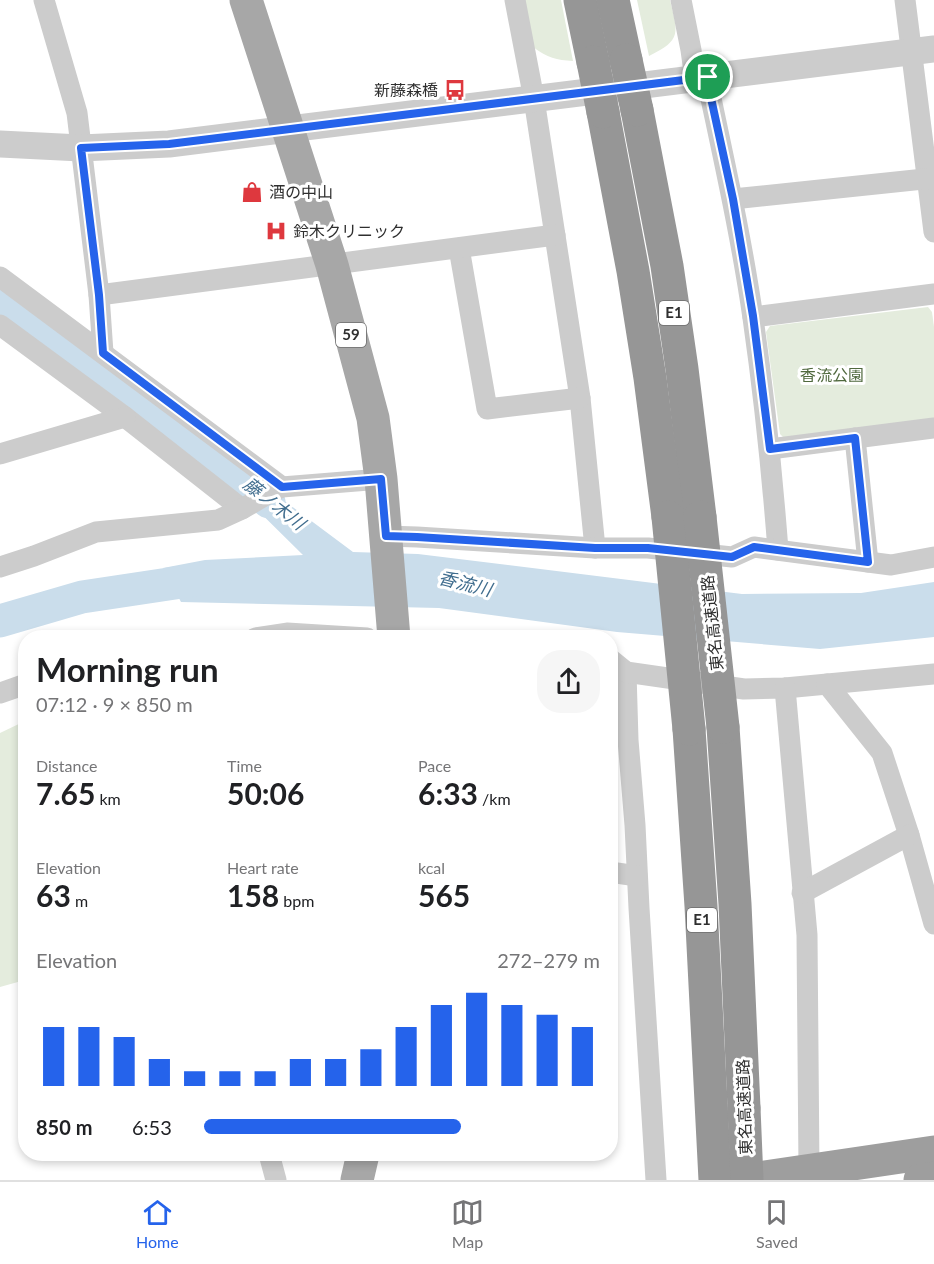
<!DOCTYPE html>
<meta charset="utf-8">
<style>
body{margin:0;font-family:Lato,"Noto Sans JP",sans-serif;background:#f6f6f6;color:#202124;height:100vh;display:flex;flex-direction:column;font-size:22px;white-space:nowrap}
*{box-sizing:border-box;margin:0}
p{font-size:20px;color:#757577}
.icon{flex:none;width:33px;height:33px;fill:none;stroke:currentColor;stroke-width:2;stroke-linecap:round;stroke-linejoin:round}
.map{position:relative;flex:1;overflow:hidden}
.side{position:absolute;left:18px;top:630px;width:600px;height:531px;display:flex;flex-direction:column;background:#fff;border-radius:24px;box-shadow:0 3px 9px #0003}
.side>*{flex:none}
.pin{position:absolute;display:grid;place-items:center;width:51px;height:51px;color:#fff;margin:-26px;border:3px solid #fff;border-radius:50%;box-shadow:0 2px 6px #0007}
.round{display:grid;place-items:center;flex:none;width:63px;height:63px;border-radius:24px;background:#f6f6f6}
.overview{display:flex;align-items:center;justify-content:space-between;height:102px;padding:0 18px}
h1{font-size:33px;font-weight:700;line-height:45px}
.stats{display:grid;grid-template-columns:repeat(3,1fr);gap:9px;height:102px;padding:6px 18px}
.stats div{display:grid;align-content:center}
.stats b{font-size:30px;font-weight:700}
.stats small{font-size:16px;font-weight:400}
.stats p{font-size:16px}
.chart{height:168px;padding:12px 18px}
.chart p{display:flex;justify-content:space-between}
.chart svg{width:100%;height:108px;margin-top:6px;stroke:#2563eb;stroke-width:6}
ul{padding:0 18px;list-style:none;font-size:20px}
li{display:grid;grid-template-columns:96px 72px 1fr;align-items:center;height:45px}
li i{height:15px;border-radius:8px;background:#2563eb}
.dock{display:flex;justify-content:space-around;align-items:center;height:84px;border-top:2px solid #e0e0e0;background:#fff;font-size:16px;color:#757577}
.dock a{display:grid;justify-items:center;gap:3px}
.dock .active{color:#2563eb}
.map>svg:first-child{display:block}
.green{fill:#e4ecdd}
.water{fill:#caddeb}
.lines{fill:none;stroke-linecap:round;stroke-linejoin:round}
.river{stroke:#caddeb;stroke-width:33}
.minor{stroke:#ccc;stroke-width:21}
.tertiary{stroke:#ccc;stroke-width:27}
.primary{stroke:#a7a7a7;stroke-width:33}
.trunk{stroke:#9e9e9e;stroke-width:33}
.motorway{stroke:#969696;stroke-width:33}
.motorway-bridge{stroke:#969696;stroke-width:33}
.route-casing{stroke:#fff;stroke-width:12}
.route{stroke:#2563eb;stroke-width:8}
.labels{text-anchor:middle;stroke-width:6;stroke-linejoin:round;paint-order:stroke}
.shield{fill:#fff;stroke:#6d6d6d;stroke-width:1.5}
.shield-label{font-size:15px;font-weight:bold;fill:#2f2f2f}
.poi-label{font-size:16px;fill:#2f2f2f;stroke:#fff;text-anchor:start}
.park-label{font-size:16px;fill:#50693e;stroke:#fff}
.street-label{font-size:16px;fill:#2f2f2f;stroke:#fff}
.water-label{font-size:18px;font-style:italic;fill:#406d8e;stroke:#fff}
</style>
<div class="map">
<svg width="934" height="1180" viewBox="0 0 934 1180">
<rect width="100%" height="100%" fill="#fff"/>
<g class="green">
<path d="M522,0H561L573,61C556,60 548,58 533,47Z"/>
<path d="M637,0H670C678,33 682,40 649,56Z"/>
<path d="M928,307L932,312L934,327V419L784,438L780,434L766,332L770,326Z"/>
<path d="M25,721V980L0,987V733Z"/>
</g>
<path class="water" d="M239,467L353,552L418,554L742,594L861,593L934,582V637L820,649L617,632L439,608L181,602L163,568L205,560L303,555L228,481Z"/>
<g class="lines">
<g class="river">
<path d="M0,294L149,407L269,502"/>
<path d="M0,621L82,597L215,577"/>
</g>
<g class="minor">
<path d="M44,0L77,113L99,295L103,353"/>
<path d="M515,0L534,99L580,398L595,548"/>
<path d="M681,0L691,50L695,79"/>
<path d="M905,0L934,232"/>
<path d="M708,77L709,89C725,165 742,241 753,318C764,395 772,472 778,550"/>
<path d="M733,199L934,178"/>
<path d="M459,248L487,409L580,398"/>
<path d="M0,277L282,487"/>
<path d="M99,295L555,235"/>
<path d="M753,317L934,294"/>
<path d="M0,325L125,417L242,509"/>
<path d="M855,438L868,562"/>
<path d="M770,449L934,428"/>
<path d="M0,454L125,417"/>
<path d="M386,536L417,537L595,548H648L732,557L754,547L891,565L934,557"/>
<path d="M0,567L34,556L96,532L218,520L242,509L271,492L282,487L381,479"/>
<path d="M255,638L287,633L367,638"/>
<path d="M610,659L626,672L628,740L635,825L639,908L656,1180"/>
<path d="M626,672L744,689L785,688L934,674"/>
<path d="M827,684L882,753L909,835L934,924"/>
<path d="M785,688L807,935L809,1170"/>
<path d="M0,693L26,684"/>
<path d="M610,872L637,876"/>
<path d="M802,893L909,835"/>
<path d="M269,1154L276,1180"/>
</g>
<path class="tertiary" d="M0,144L81,148L169,144L934,49"/>
<g class="primary">
<path d="M246,0L332,265L373,418L381,479L394,638"/>
<path d="M357,1180L363,1154"/>
</g>
<g class="trunk">
<path d="M745,1180L934,1152"/>
<path d="M920,1180L934,1178"/>
</g>
<g class="motorway">
<path d="M580,0L593,62"/>
<path d="M613,0L626,60"/>
<path d="M637,110L667,266L682,369L700,517"/>
<path d="M603,112L633,271L650,378L668,517"/>
<path d="M723,727L735,904L744,1108"/>
<path d="M689,729L701,906L715,1180"/>
</g>
<g class="motorway-bridge">
<path d="M626,60L637,110"/>
<path d="M593,62L603,112"/>
<path d="M668,517L689,729"/>
<path d="M700,517L723,727"/>
<path d="M744,1108L747,1180"/>
</g>
</g>
<g class="lines">
<defs>
<path id="route" d="M708,77L709,89L733,199L753,316L770,449L855,438L868,562L754,547L732,557L648,548H595L417,537L386,536L381,479L282,487L103,353L99,295L81,148L169,144Z"/>
</defs>
<use href="#route" class="route-casing"/>
<use href="#route" class="route"/>
</g>
<defs>
<symbol id="bus-bare" viewBox="-9 -9 18 18"><path d="M-5-6H5V4H4V6H2V4H-2V6H-4V4H-5ZM-3.5-4V0h7V-4ZM-3.5 1.2v1.5H-2V1.2ZM2 1.2v1.5H3.5V1.2Z" fill="#de383e" stroke="#fff" stroke-width="2.5" paint-order="stroke"/></symbol>
<symbol id="shop-bare" viewBox="-9 -9 18 18"><path d="M-5-2.5h2.3a2.7 3.5 0 0 1 5.4 0H5L5.5 6h-11ZM-1.5-2.5h3a1.5 2.3 0 0 0-3 0Z" fill="#de383e" stroke="#fff" stroke-width="2.5" paint-order="stroke"/></symbol>
<symbol id="hospital-bare" viewBox="-9 -9 18 18"><path d="M-5-5h3v3.5h4V-5h3V5h-3V1.5h-4V5h-3Z" fill="#de383e" stroke="#fff" stroke-width="2.5" paint-order="stroke"/></symbol>
</defs>
<g fill-rule="evenodd">
<use href="#bus-bare" x="440" y="75" width="30" height="30"/>
<use href="#shop-bare" x="237" y="177" width="30" height="30"/>
<use href="#hospital-bare" x="261" y="216" width="30" height="30"/>
</g>
<g class="labels">
<g class="shield">
<rect x="659" y="301" width="30" height="24" rx="4.5"/>
<rect x="336" y="323" width="30" height="24" rx="4.5"/>
<rect x="687" y="908" width="30" height="24" rx="4.5"/>
</g>
<g class="shield-label">
<text x="674" y="318">E1</text>
<text x="351" y="340">59</text>
<text x="702" y="925">E1</text>
</g>
<g class="poi-label">
<text x="438" y="96" text-anchor="end">新藤森橋</text>
<text x="269" y="198">酒の中山</text>
<text x="293" y="237">鈴木クリニック</text>
</g>
<g class="park-label">
<text x="832" y="381">香流公園</text>
</g>
<g class="street-label">
<text transform="translate(712 623) rotate(-96)" y="6">東名高速道路</text>
<text transform="translate(744 1107) rotate(-92)" y="6">東名高速道路</text>
</g>
<g class="water-label">
<text transform="translate(274 504) rotate(38)" y="6">藤ノ木川</text>
<text transform="translate(465 584) rotate(14)" y="6">香流川</text>
</g>
</g>
</svg>
<div class="pin" style="left:708px;top:77px;background:#1e9e55"><svg class="icon" aria-label="arrive" viewBox="0 0 24 24"><path d="M6 21V4h12l-3 4 3 4H6"/></svg></div>
<section class="side">
<div class="overview"><div><h1>Morning run</h1><p>07:12 · 9 × 850 m</p></div><a class="round"><svg class="icon" aria-label="share" viewBox="0 0 24 24"><path d="M12 15V3M7 8l5-5 5 5M5 13v7h14v-7"/></svg></a></div>
<div class="stats">
<div><p>Distance</p><b>7.65<small> km</small></b></div>
<div><p>Time</p><b>50:06</b></div>
<div><p>Pace</p><b>6:33<small> /km</small></b></div>
</div>
<div class="stats">
<div><p>Elevation</p><b>63<small> m</small></b></div>
<div><p>Heart rate</p><b>158<small> bpm</small></b></div>
<div><p>kcal</p><b>565</b></div>
</div>
<div class="chart"><p><span>Elevation</span>272–279 m</p>
<svg viewBox="0 0 160 44" preserveAspectRatio="none"><path d="M5 44V20M15 44V20M25 44V24M35 44V33M45 44V38M55 44V38M65 44V38M75 44V33M85 44V33M95 44V29M105 44V20M115 44V11M125 44V6M135 44V11M145 44V15M155 44V20"/></svg>
</div>
<ul>
<li><b>850 m</b>6:53<i style="width:65%"></i></li>
</ul>
</section>
</div>
<nav class="dock">
<a class="active"><svg class="icon" aria-label="home" viewBox="0 0 24 24"><path d="M3 11l9-7 9 7M6 9v11h12V9"/></svg>Home</a>
<a><svg class="icon" aria-label="map" viewBox="0 0 24 24"><path d="M3 6l6-2 6 2 6-2v14l-6 2-6-2-6 2zM9 4v14M15 6v14"/></svg>Map</a>
<a><svg class="icon" aria-label="saved" viewBox="0 0 24 24"><path d="M7 4h10v16l-5-4-5 4z"/></svg>Saved</a>
</nav>
